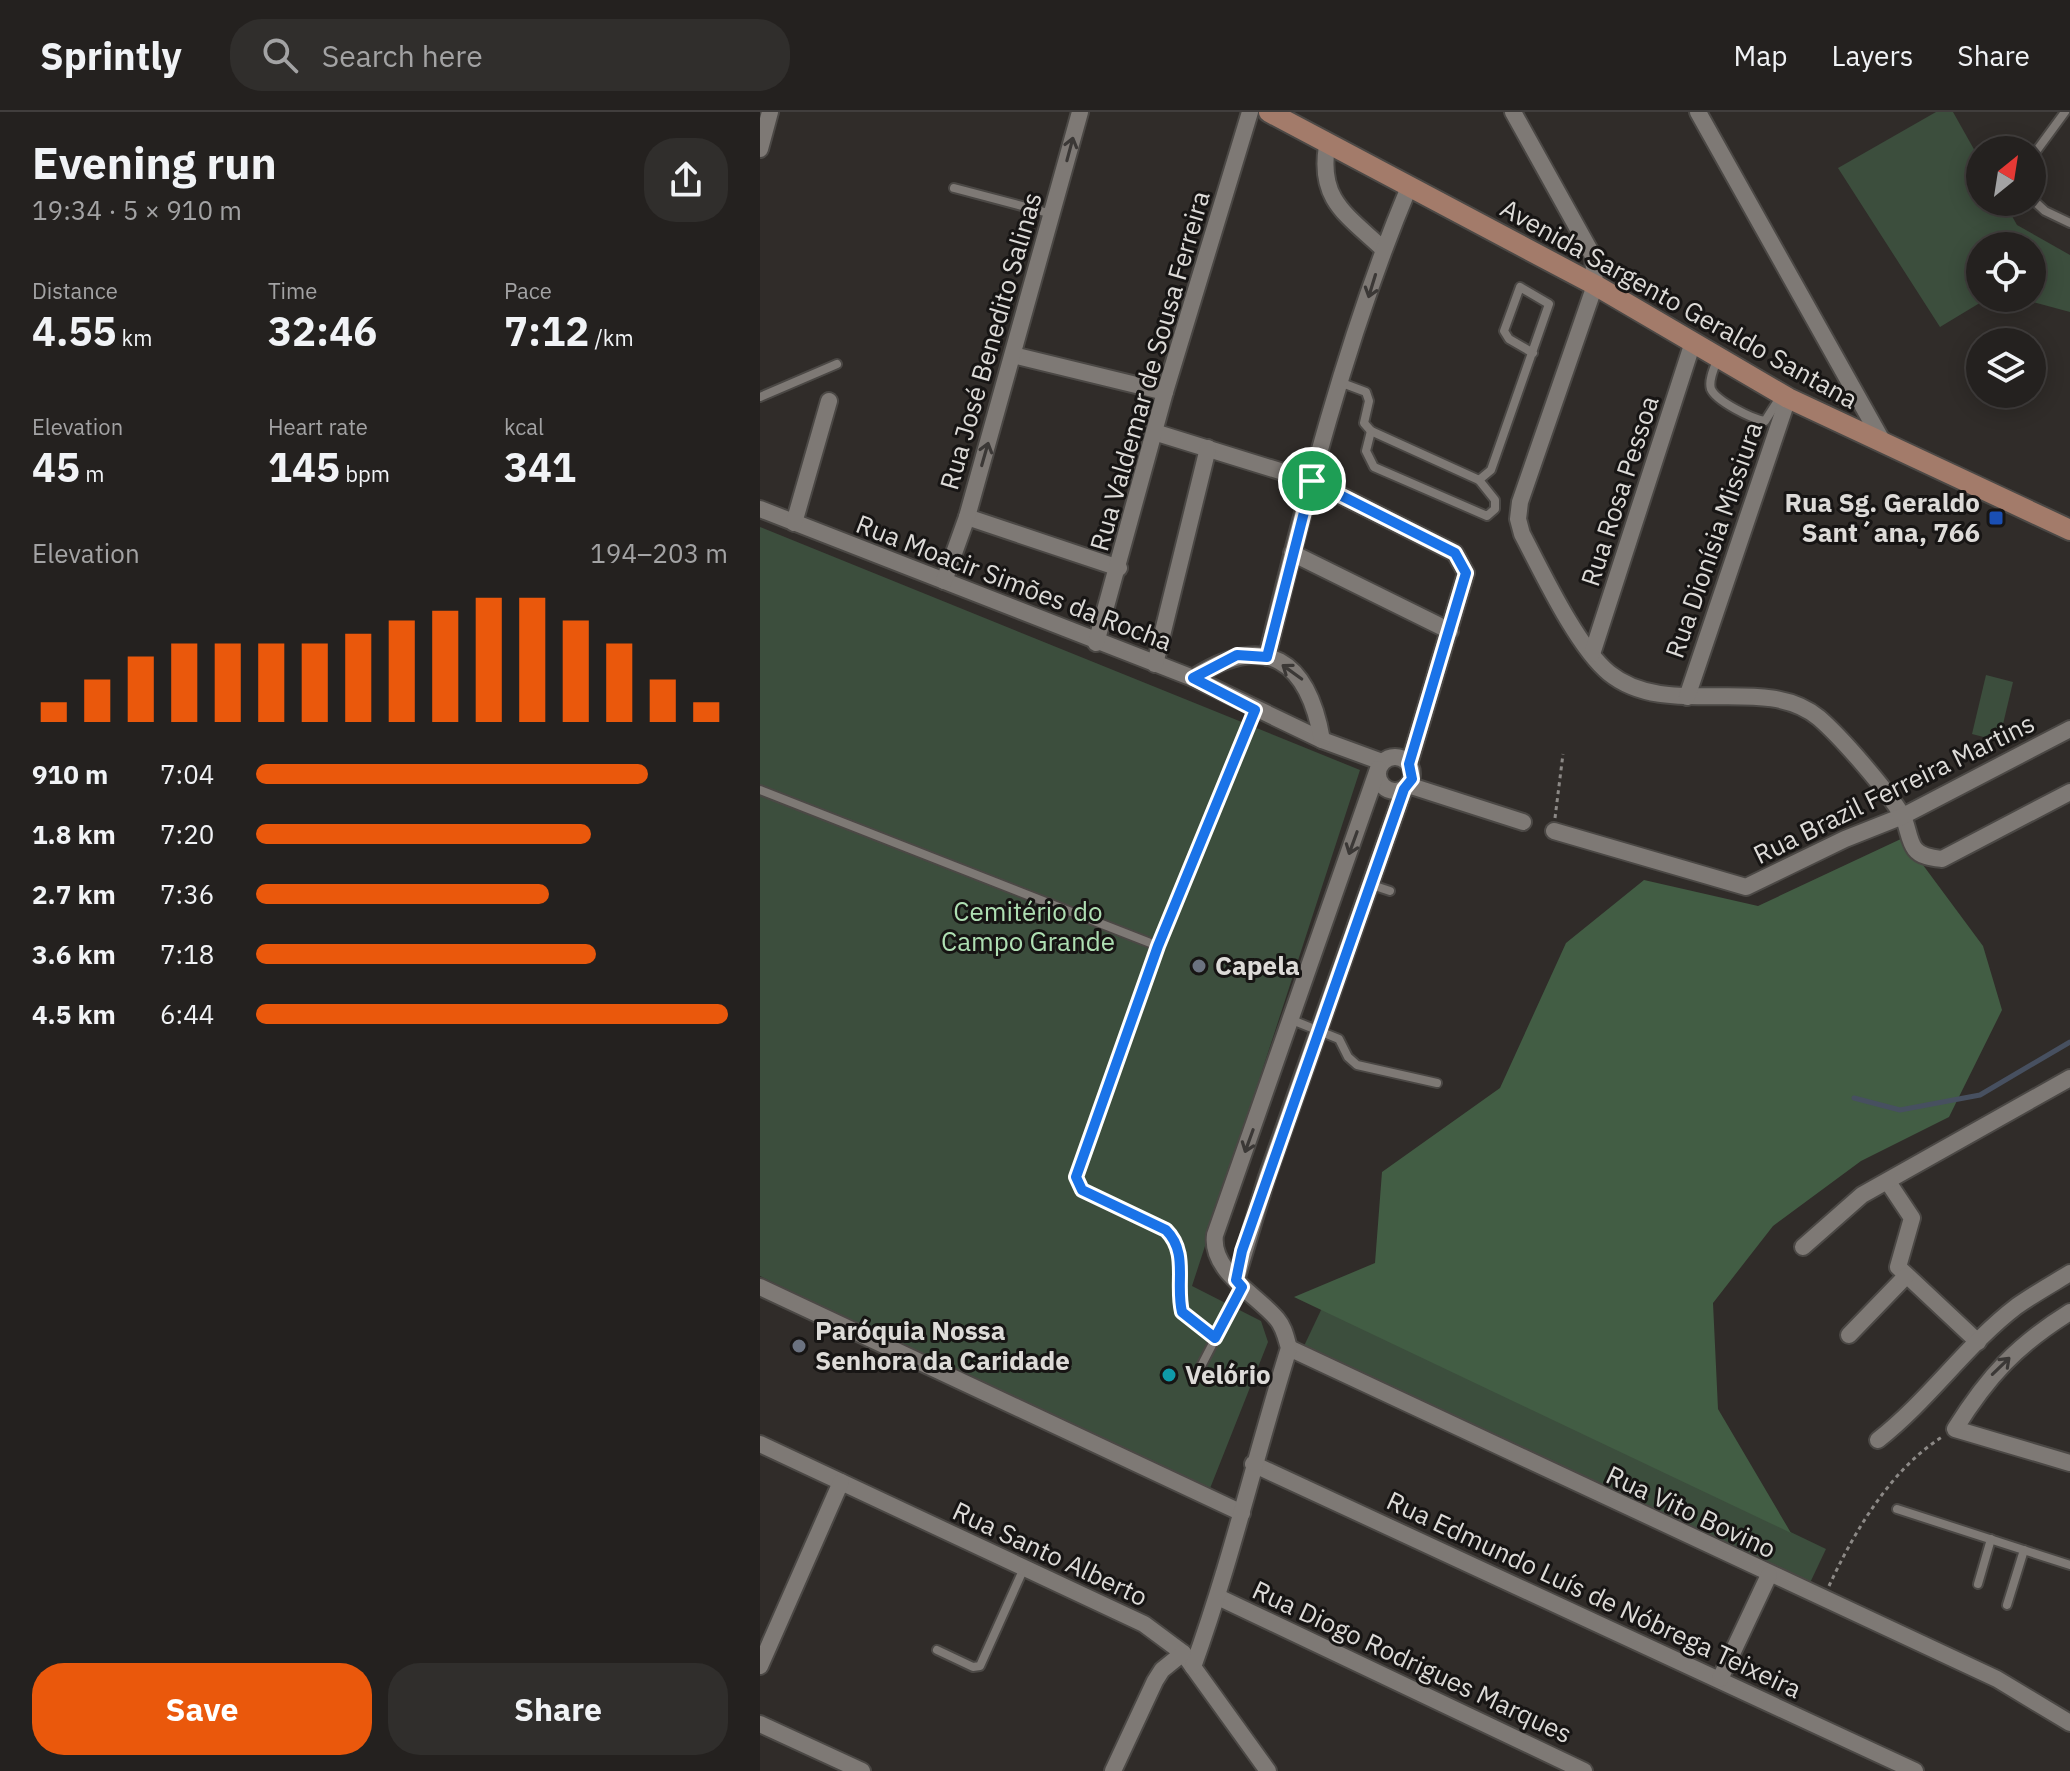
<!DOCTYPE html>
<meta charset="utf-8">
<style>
body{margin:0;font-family:"IBM Plex Sans",sans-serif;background:#302e2c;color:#f1f3f6;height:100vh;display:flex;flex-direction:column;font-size:30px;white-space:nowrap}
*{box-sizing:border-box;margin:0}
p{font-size:26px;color:#a3a3a4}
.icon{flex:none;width:44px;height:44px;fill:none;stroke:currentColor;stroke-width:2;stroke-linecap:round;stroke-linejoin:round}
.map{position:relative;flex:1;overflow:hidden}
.panel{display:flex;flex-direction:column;background:#24211f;width:760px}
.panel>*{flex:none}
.needle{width:52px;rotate:30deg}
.buttons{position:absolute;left:1206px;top:24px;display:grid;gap:16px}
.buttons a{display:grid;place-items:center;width:80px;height:80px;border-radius:50%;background:#24211f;box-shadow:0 4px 20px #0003,0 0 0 2px #413e3d;font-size:40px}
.pin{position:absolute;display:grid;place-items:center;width:68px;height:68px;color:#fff;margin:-34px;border:4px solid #fff;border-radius:50%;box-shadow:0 2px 8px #0007}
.round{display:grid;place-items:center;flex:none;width:84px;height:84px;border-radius:32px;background:#302e2c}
.summary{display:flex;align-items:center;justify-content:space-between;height:136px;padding:0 32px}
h1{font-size:44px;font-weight:700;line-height:60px}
.metrics{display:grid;grid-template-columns:repeat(3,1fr);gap:12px;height:136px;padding:8px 32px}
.metrics div{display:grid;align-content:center}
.metrics b{font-size:40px;font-weight:700}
.metrics small{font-size:22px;font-weight:400}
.metrics p{font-size:22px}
.chart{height:224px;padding:16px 32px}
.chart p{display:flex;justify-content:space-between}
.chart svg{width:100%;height:144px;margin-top:8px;stroke:#ea580c;stroke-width:6}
.cta{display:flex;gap:16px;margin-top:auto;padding:16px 32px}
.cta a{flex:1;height:92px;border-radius:32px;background:#ea580c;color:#fff;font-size:32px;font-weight:700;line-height:92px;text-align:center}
.cta a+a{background:#302e2c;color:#f1f3f6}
ul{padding:0 32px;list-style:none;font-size:26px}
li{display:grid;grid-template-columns:128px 96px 1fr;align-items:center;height:60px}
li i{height:20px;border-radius:10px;background:#ea580c}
header{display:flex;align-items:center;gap:48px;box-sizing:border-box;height:112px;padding:0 40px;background:#24211f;border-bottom:2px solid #413e3d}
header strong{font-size:38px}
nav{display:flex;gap:44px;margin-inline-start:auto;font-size:28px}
.search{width:560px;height:72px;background:#302e2c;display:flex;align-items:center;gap:20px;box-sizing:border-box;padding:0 28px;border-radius:32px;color:#a3a3a4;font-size:30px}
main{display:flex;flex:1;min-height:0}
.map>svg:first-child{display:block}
.green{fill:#3c4e3d}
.forest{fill:#425d44}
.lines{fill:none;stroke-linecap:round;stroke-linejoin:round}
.stream{stroke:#475060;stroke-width:5}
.lane-casing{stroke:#4b4845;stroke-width:12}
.street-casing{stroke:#4b4845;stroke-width:20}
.secondary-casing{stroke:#4b4845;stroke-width:24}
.path{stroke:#8c8986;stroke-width:3;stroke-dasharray:4 4;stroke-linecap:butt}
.lane{stroke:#7e7975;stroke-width:8}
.street{stroke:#7e7975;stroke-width:16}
.secondary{stroke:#a37b6a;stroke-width:20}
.oneway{stroke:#3b3836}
.route-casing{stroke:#fff;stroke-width:16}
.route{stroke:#1a73e8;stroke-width:10}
.transit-dot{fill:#1a4fb4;stroke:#171514;stroke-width:3}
.worship-dot{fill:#6b7280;stroke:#171514;stroke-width:3}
.culture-dot{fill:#0f9aa8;stroke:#171514;stroke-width:3}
.labels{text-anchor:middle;stroke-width:6;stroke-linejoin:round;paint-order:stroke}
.street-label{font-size:26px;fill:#dddbd8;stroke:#171514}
.poi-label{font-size:26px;font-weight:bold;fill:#dddbd8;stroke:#171514;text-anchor:start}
.park-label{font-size:26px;fill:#aedfb2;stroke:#171514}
</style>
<header>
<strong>Sprintly</strong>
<div class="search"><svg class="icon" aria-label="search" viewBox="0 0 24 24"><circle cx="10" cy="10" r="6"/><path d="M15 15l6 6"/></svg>Search here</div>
<nav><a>Map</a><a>Layers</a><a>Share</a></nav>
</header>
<main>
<section class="panel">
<div class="summary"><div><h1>Evening run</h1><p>19:34 · 5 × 910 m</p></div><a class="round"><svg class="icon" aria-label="share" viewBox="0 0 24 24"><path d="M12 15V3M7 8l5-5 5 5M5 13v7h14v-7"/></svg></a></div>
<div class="metrics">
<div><p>Distance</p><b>4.55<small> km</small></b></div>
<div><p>Time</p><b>32:46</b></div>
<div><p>Pace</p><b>7:12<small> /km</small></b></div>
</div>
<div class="metrics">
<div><p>Elevation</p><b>45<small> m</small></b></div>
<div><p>Heart rate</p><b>145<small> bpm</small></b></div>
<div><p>kcal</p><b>341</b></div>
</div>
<div class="chart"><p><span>Elevation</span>194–203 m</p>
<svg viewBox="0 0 160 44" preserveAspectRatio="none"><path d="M5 44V38M15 44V31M25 44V24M35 44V20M45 44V20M55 44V20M65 44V20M75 44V17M85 44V13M95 44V10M105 44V6M115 44V6M125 44V13M135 44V20M145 44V31M155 44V38"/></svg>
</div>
<ul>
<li><b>910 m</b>7:04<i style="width:83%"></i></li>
<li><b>1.8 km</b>7:20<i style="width:71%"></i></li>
<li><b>2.7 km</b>7:36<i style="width:62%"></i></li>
<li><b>3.6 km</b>7:18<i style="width:72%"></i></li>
<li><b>4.5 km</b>6:44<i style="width:100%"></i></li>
</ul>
<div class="cta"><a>Save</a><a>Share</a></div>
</section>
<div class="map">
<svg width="1310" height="1659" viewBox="0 0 1310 1659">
<rect width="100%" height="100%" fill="#302c29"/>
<g class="green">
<path d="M1176,0H1193L1220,48V90H1244L1257,113L1310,143V200L1258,186H1272V134H1220V186H1228L1180,215L1078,56Z"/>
<path d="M0,415L600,658L432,1174L501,1209L508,1230L447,1384L0,1164Z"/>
<path d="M1226,563L1253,570L1239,629L1212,622Z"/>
<path d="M562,1196L1066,1437L1048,1475L544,1234Z"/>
</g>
<path class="forest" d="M1143,726L1223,834L1242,898L1189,1005L1101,1049L1013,1114L953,1191L958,1297L1031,1421L534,1185L615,1151L622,1060L740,976L806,831L884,768L998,794Z"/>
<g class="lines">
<path class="stream" d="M1094,986L1140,998L1220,983L1310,930"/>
<defs>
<g id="lane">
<path d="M1272,45L1305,0"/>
<path d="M194,76L292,102"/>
<path d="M1272,87L1285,99L1310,111"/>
<path d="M958,246C955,254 948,268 951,277C956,289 992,307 1005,309L1021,284"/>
<path d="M582,271L606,280L609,289L604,311L611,319L719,368L731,358L789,192L760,175L744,219L749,227L773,241"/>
<path d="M0,285L77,252"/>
<path d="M611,319L606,339L614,355L727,404L735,397V388L719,368"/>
<path d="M0,678L398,834"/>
<path d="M612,773L630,779"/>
<path d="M532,908L579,927L588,945L597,953L677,971"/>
<path d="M455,1226L422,1200C415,1171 430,1141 406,1118L322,1078L316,1065L398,834L495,598"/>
<path d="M436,1264L482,1175"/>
<path d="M1137,1397L1310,1453"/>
<path d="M1218,1472L1231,1427"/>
<path d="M1247,1493L1264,1438"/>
<path d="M177,1538L213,1555L220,1554L264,1456"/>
</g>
<g id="street">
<path d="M753,0L833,144L835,173L760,390L758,407L762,422C782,460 817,535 849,561C908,609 1004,560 1059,606C1082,626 1126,677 1142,703C1148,713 1148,728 1155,737C1161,745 1173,746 1182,747L1310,680"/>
<path d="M938,0L1124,332"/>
<path d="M567,34C558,88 587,103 623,137"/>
<path d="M0,37L10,0"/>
<path d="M253,243L405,280"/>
<path d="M394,320L552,369L695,441L706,461L649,652"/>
<path d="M0,397L433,566L562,628L622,650"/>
<path d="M207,405L359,456"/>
<path d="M34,411L69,289"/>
<path d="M532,441L690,519"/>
<path d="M184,469L207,405L320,0"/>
<path d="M336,531L405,280L490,0"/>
<path d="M832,542L933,230"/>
<path d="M507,545C545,387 586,225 649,75"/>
<path d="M395,552L448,336"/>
<path d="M433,566C506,519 548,548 562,628"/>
<path d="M927,585L1028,286"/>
<circle cx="635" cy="662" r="17"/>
<path d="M648,673L763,710"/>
<path d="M794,719L986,775L1085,727L1143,704L1310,617"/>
<path d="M1128,1070L1152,1106L1138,1155L1218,1230"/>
<path d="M1043,1135L1102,1083L1310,966"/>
<path d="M476,1168L507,1065L644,677"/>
<path d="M0,1175L482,1401"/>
<path d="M1310,1200C1257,1233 1228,1264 1195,1317L1310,1351"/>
<path d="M1089,1223L1146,1164"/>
<path d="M529,1236L1237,1567L1310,1611"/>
<path d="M1118,1328C1170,1287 1207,1232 1257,1194C1274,1182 1292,1172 1310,1161"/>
<path d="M0,1332L384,1512L423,1541L508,1659"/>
<path d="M493,1352L1155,1659"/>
<path d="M458,1485L824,1659"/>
<path d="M0,1554L81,1370"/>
<path d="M433,1555C471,1450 496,1342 529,1236C526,1226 524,1215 517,1207C497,1183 450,1159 455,1123L618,657"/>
<path d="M960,1567L1009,1463"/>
<path d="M0,1612L102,1659"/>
<path d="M353,1659L395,1569L402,1558L423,1541"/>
</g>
<path id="secondary" d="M509,0L835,173L1028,286L1310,418"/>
</defs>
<use href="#lane" class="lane-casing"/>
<use href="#street" class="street-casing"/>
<use href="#secondary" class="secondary-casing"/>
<g class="path">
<path d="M795,706L803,642"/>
<path d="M1069,1474C1094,1420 1131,1357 1182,1325"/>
</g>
<use href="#lane" class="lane"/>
<use href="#street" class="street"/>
<use href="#secondary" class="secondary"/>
</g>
<defs><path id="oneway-shaft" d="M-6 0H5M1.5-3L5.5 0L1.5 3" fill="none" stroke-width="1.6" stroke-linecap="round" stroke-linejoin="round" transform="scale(2)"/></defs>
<g class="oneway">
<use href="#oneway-shaft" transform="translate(310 37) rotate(-75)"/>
<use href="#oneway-shaft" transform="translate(612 174) rotate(107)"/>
<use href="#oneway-shaft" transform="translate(225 342) rotate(-74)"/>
<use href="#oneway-shaft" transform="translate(532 560) rotate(-144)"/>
<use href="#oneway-shaft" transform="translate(593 731) rotate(110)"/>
<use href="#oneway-shaft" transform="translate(489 1029) rotate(110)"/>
<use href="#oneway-shaft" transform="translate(1241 1254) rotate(-44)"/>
</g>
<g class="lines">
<defs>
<path id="route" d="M552,369L695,441L706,461L649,652L652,667L644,677L482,1139L476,1168L482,1175L455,1226L422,1200C415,1171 429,1141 406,1118L322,1078L316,1065L398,834L495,598L433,566L477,543L507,545Z"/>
</defs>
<use href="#route" class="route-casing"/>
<use href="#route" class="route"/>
</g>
<rect class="transit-dot" x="1228" y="398" width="16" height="16" rx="4"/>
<g class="worship-dot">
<circle cx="439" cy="854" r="8"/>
<circle cx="39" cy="1234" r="8"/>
</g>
<circle class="culture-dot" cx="409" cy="1263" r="8"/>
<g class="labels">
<g class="street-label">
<text transform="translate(919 192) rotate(29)" y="9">Avenida Sargento Geraldo Santana</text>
<text transform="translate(231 229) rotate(-74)" y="9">Rua José Benedito Salinas</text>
<text transform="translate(390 259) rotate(-74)" y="9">Rua Valdemar de Sousa Ferreira</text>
<text transform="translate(860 379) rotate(-72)" y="9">Rua Rosa Pessoa</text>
<text transform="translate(954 428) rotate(-71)" y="9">Rua Dionísia Missiura</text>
<text transform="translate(254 471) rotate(21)" y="9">Rua Moacir Simões da Rocha</text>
<text transform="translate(1134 677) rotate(-26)" y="9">Rua Brazil Ferreira Martins</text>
<text transform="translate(931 1400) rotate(25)" y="9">Rua Vito Bovino</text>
<text transform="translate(290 1442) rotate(25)" y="9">Rua Santo Alberto</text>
<text transform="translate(834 1483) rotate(25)" y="9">Rua Edmundo Luís de Nóbrega Teixeira</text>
<text transform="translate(652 1550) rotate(25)" y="9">Rua Diogo Rodrigues Marques</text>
</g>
<g class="poi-label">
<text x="1220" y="400" text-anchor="end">Rua Sg. Geraldo<tspan x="1220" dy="30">Sant´ana, 766</tspan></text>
<text x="455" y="863">Capela</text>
<text x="55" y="1228">Paróquia Nossa<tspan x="55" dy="30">Senhora da Caridade</tspan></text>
<text x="425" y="1272">Velório</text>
</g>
<g class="park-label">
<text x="268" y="809">Cemitério do<tspan x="268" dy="30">Campo Grande</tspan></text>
</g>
</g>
</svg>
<div class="buttons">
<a><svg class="needle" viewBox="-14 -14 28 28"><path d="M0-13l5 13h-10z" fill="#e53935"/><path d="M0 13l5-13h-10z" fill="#a3a3a4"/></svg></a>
<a><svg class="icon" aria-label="locate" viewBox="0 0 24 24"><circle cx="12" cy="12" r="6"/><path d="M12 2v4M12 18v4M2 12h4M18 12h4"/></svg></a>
<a><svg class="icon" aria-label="layers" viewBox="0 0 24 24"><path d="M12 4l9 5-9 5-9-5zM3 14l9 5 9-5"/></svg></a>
</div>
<div class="pin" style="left:552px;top:369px;background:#1e9e55"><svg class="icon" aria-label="arrive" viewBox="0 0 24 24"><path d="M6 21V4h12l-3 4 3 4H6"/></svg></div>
</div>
</main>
